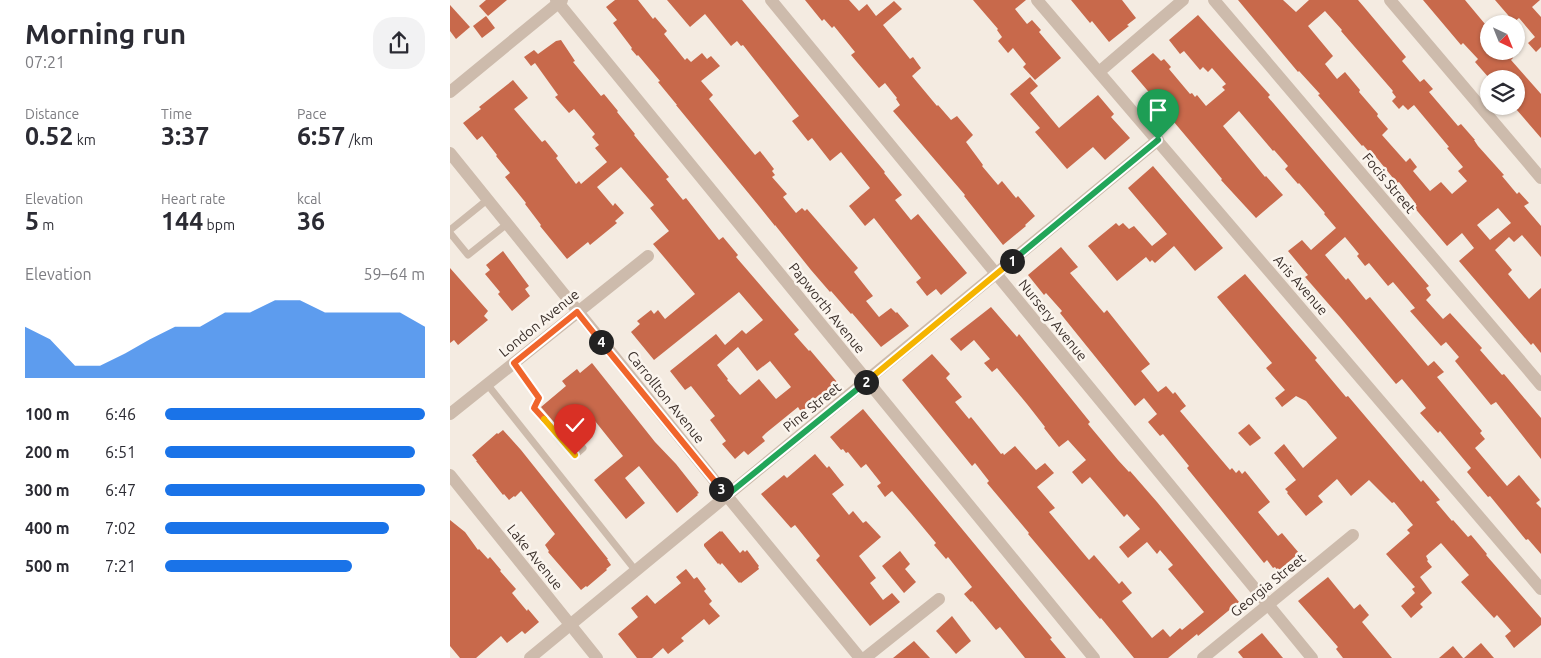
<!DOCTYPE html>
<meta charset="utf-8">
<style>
body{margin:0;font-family:Ubuntu,sans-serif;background:#f2f2f3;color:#2b2b33;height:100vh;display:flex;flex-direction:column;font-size:19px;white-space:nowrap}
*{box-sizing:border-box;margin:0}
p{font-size:16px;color:#7c7c81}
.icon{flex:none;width:28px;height:28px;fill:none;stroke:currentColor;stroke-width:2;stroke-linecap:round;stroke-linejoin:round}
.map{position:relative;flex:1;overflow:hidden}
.sheet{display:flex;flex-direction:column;background:#fff;width:450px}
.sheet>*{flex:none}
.needle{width:32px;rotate:137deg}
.controls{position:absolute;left:1030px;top:15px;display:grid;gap:10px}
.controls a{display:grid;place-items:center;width:45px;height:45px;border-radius:50%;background:#fff;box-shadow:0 1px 4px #0004;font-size:25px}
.pin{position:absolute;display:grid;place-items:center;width:42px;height:42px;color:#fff;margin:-51px -21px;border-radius:50% 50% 50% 0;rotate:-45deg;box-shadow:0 0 5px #0007}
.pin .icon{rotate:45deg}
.km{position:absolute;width:25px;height:25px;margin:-12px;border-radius:50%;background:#222;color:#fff;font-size:14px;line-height:25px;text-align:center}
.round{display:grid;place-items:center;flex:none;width:52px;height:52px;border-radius:20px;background:#f2f2f3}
.summary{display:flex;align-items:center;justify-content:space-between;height:85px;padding:0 25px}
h1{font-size:28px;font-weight:600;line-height:38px}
.figures{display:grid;grid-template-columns:repeat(3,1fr);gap:8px;height:85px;padding:5px 25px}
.figures div{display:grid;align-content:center}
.figures b{font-size:25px;font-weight:600}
.figures small{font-size:14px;font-weight:400}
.figures p{font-size:14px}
.chart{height:140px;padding:10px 25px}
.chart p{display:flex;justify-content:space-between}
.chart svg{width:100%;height:90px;margin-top:5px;fill:#1a73e8;opacity:.7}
ul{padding:0 25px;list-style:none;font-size:16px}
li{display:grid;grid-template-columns:80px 60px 1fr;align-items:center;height:38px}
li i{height:12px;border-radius:6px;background:#1a73e8}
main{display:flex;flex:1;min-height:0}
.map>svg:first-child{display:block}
.building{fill:#c8694b;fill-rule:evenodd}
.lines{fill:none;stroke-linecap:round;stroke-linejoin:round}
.service{stroke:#cdbbac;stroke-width:7}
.minor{stroke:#cdbbac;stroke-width:12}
.tertiary{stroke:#cdbbac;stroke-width:12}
.split-1-casing{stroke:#fff;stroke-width:10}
.split-2-casing{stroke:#fff;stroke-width:10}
.split-3-casing{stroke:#fff;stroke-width:10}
.split-4-casing{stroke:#fff;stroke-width:10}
.split-5-casing{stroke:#fff;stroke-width:10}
.split-6-casing{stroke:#fff;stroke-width:10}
.split-1{stroke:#22a559;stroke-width:6}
.split-2{stroke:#f5b400;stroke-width:6}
.split-3{stroke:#22a559;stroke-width:6}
.split-4{stroke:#f0652b;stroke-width:6}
.split-5{stroke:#f0652b;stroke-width:6}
.split-6{stroke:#f5b400;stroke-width:6}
.labels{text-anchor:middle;stroke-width:5;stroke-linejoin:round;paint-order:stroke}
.street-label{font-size:14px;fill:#3b302b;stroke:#fbf5ee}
</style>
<main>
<section class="sheet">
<div class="summary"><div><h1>Morning run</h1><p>07:21</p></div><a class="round"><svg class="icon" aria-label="share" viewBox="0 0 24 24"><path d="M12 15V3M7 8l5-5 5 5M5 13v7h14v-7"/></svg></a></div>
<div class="figures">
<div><p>Distance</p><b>0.52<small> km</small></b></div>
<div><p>Time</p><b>3:37</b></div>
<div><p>Pace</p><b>6:57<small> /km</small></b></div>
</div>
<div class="figures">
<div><p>Elevation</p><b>5<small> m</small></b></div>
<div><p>Heart rate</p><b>144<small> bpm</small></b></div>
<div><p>kcal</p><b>36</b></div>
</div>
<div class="chart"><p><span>Elevation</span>59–64 m</p>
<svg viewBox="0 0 160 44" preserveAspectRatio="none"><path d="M0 44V19L10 25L20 38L30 38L40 32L50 25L60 19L70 19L80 12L90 12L100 6L110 6L120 12L130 12L140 12L150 12L160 19V44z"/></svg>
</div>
<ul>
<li><b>100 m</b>6:46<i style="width:100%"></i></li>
<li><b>200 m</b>6:51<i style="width:96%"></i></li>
<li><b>300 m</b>6:47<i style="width:100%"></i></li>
<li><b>400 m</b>7:02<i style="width:86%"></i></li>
<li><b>500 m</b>7:21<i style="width:72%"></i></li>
</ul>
</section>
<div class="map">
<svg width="1091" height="658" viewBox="0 0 1091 658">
<rect width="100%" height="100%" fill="#f4ebe1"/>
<g class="building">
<path d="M36,0H57L38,16L29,6Z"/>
<path d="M165,0H188L203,19L205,17L217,31L214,34L235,60L237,58L241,62L252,53L257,59L261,56L270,66L251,81L263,95L259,99L305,155L310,151L324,169L322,171L325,175L322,177L337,194L333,197L346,213L352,208L355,211L357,209L408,268L404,272L423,296L416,301L429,317L441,308L446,313L447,312L459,326L431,347L402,313L401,314L381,291L380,292L361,270L325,225V226L309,206L226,105H227L208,82L210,81L188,55L187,56L181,49L182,48L163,23L167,20L156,7Z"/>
<path d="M217,0H292L435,172L434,173L452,195L445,200L461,220L468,214L517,273L491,295L486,289L477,296L466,282L471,278L424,218L415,226L399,206L420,188L391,152L380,161L362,138L358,141L342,121L349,116L293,45L291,46L287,41L281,46L255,14L240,27Z"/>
<path d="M355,0H399L409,11L417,4L426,16L444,1L452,9L433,25L460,59L463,57L471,68L462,76L487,106L488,105L501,120L507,116L523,135L516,142L533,165L532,166L548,185L552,181L566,198L568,196L585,216L575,225L576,226L553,245L514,196L515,195L443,111L450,105L446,99L447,98L435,83L429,88L401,55L405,52L384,26L382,28L374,19L372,21Z"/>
<path d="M523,0H576L565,9L577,24L582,20L591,30L589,32L611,58L585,80L573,67L576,64L563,48L558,53L548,41L552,37L547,30L548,29Z"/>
<path d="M621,0H672L686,18L677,25L679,26L659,42L642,21L640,23Z"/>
<path d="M788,0H833L846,12L859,0H908L914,7L956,57L952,61L970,82L974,79L983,89L979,92L1008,126L1011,124L1025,140H1024L1028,146L1054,175L1052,176L1067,194L1069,192L1079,203L1074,206L1091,226V257L1072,235L1064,242L1059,237L1045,250L1062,270L1058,274L1079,299L1091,288V353L1083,343L1081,345L1009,261L1024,248L1012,233L997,246L963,206L966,204L949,182L947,183L922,152L920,153L913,145L912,146L868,95L870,94L849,71L848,72ZM875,11L892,30L891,31L943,91L942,92L946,97L942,101L949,109L953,105L958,110L964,105L999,147L997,148L1013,167L1008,171L1017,181L1002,194L991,182L980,191L963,171L967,167L960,158L956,162L932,135L938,129L927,116L928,114L909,92L910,90L895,72L887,79L875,64L883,56L858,26ZM1048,208L1061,223L1040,240L1027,225Z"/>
<path d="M973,0H1015L1035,24L1033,26L1039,32V51H1057L1063,58L1061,60L1091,94V138L1066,109V79H1040L1025,62L1028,59L1013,43L1011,45Z"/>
<path d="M1045,0H1090L1082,7L1091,17V47L1086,52L1078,43L1085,37L1069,18L1064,22Z"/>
<path d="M0,5L20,27L6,39L0,31Z"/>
<path d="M748,15L820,95L818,97L979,286L976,288L981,295L976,300L993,319L1000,313L1032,348L1030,350L1052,375L1054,374L1091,418V459L1046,402L1041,405L1005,361L1009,357L996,342L991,346L960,311L965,308L943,282L938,286L919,263L915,266L907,256L909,254L895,237L875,255L896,280L898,278L916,300L920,297L978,366L984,361L994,372L987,377L1032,431L1030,433L1035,439L1025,448L1057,486L1069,475L1090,500L1086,503L1091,508V554L1078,539L1076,540L1040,496L1038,497L1017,472L1021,468L990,431L988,433L970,413L976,408L952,379L946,384L890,317L855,277L858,275L838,251L852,240L861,250L886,228L874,214L875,213L849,183L848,184L835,169L838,166L824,150L823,151L789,111L773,126L815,177L816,176L833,195L806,218L771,180L772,179L681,71L703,53L711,61L714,59L721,67L719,69L740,94L742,93L745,97L747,95L756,106L775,90L772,87L776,84L762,68L758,72L753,67L750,70L734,51L730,54L719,40Z"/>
<path d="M36,16L45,28L32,38L23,26Z"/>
<path d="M111,40L125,61L123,62L151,96L154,94L168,111L167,112L185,134L184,135L219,177L216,179L233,200L236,198L269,240L273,237L288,255L286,257L349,330L344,334L359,351L360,350L387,382L351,412L348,407L316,433L312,437L315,441L298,455L294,451L285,459L272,444L276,441L260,420L265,416L241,386L235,390L220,371L266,334L275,345L292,330L296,334L313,320L289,292L204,360L181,332L190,324L187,321L201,310L204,314L208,310L215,319L245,294L203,244L219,231L200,208L204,205L171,167L147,187L163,206L165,203L174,213L165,221L167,223L140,245L138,242L117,259L90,226L91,225L75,204L76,203L55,177L60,173L46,156L47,155L32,136L27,140L13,123L31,109L29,107L63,80L78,98L64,109L92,142L95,140L108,156L106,158L126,184L129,181L131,184L157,162L145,148L149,145L142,137L145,134L124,109L119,113L105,97L108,95L85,63L81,66L74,57L84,50L88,54L106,41ZM288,347L307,371L320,361L341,387L326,399L309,379L290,395L277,380L278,379L267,365Z"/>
<path d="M580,77L588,86L580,93L609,128L648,95L664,114L661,117L680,138L655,160L643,147L617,169L585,132L590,128L560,94Z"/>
<path d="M703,166L773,248L745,271L724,246L705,263L702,260L700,262L696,257L667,281L638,246L666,223L669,226L673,223L679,229L684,226L702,246L717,234L678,188Z"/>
<path d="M611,247L628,267L620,273L654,313L657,310L700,364L691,371L708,392L716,386L723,394L725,392L736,406L730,411L780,470L782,468L786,473L789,470L792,474L795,471L820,502L808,512L828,536L832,533L849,553L828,571L825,567L823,568L817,560L814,563L737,468L739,466L713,434L710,436L698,422L707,414L694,398L685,406L610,313L612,311L596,293L594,295L578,275Z"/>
<path d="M53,251L79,286L75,289L80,296L62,311L48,294L50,292L35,274L40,270L36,265Z"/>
<path d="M0,268L38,311L34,316L38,320L8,345L4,340L0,343Z"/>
<path d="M795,274L867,358L865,360L896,397L898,396L971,482L973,480L990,500L986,502L1002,521L1003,520L1018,537L1021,535L1037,554L1036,555L1091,618V625L1064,648L1055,636L1061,631L1047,615L1044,618L1011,582L1019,575L991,543L976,556L978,560L977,561L982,567L970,577L982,593L970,604L973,607L961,618L951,606L965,593L962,589L965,587L936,554L960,533L957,530L963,525L944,502L942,503L919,480L901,496L887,479L868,496L873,502L856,516L837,493L838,492L835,489L846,480L824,453L834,444L853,468L887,438L856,401L846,396L832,407L825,398L835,390L816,368L822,363L767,297Z"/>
<path d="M541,307L567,337L569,334L640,422L638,424L668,460L679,472L680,471L707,502L789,602L748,636L747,634L718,658H684L651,618L650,619L594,553L578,534L579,533L537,483L539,481L525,463L522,466L452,380L482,354L500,374L496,378L512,397L505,402L519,419L521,417L551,454L553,453L554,455L565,446L586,470L595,463L604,473L587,487L605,508L599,512L639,560L644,555L669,584L672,581L682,593L672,601L702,638L713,629L720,637L730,628L732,630L754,612L718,569L723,565L710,550L707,554L697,542L678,558L669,547L690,529L677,514L674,517L640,477L632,484L622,472L636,460L618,440L609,447L594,428L595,427L577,404L547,368L542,372L534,363L540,359L524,340L511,351L500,339Z"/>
<path d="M142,363L205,442L226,464L249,493L247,494L248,495L227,513L189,466L175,478L195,503L176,519L144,480L173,456L145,421L120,441L91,407L116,386L112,381L127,369L130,373Z"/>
<path d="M413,409L602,638L600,639L616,658H575L550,627L546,630L522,601L521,602L514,594L522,587L498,557L496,559L484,545L486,543L461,513L442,491L435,497L427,486L431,483L416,464L411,468L398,452L396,453L393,449L391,450L380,437Z"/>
<path d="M799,424L811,438L800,446L788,433Z"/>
<path d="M53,430L71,450L158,559H157L161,565L156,569L157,570L137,587L136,586L131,590L98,552L99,551L95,545L105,534L71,491L65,497L64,496L59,500L54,494L53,495L26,461H27L22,455L47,433L48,434Z"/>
<path d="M365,454L377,468L379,466L394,485L382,494L399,515L403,511L413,523L416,521L431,537L409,556L426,578L420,583L433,600L442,593L450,602L420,626L366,560L370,556L345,525L341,528L311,494L334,475L337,478Z"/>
<path d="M0,520L15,532L28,550L29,549L38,559L40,557L51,570L50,571L66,589L62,593L77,611L78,609L89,622L75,634L72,631L57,643L51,636L26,658H10L0,646Z"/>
<path d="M270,531L271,532L272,531L290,553L293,550L295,552L297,550L309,566L308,567L309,569L291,583L290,582L289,583L272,563L270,565L269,563L268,564L254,546V544Z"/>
<path d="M450,551L460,564L455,569L466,582L454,593L432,566Z"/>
<path d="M236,569L244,579L247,577L256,589L254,591L262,601L259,604L270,616L259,625L254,619L231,638L234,641L218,654L213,648L202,658H187L168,634L188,617L181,608L197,595L205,604L231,583L226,577Z"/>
<path d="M878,577L904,609L910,604L919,615L912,622L942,658H893L886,649L888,647L848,601Z"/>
<path d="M502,616L521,641L506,654L486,631Z"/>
<path d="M812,633L833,658H793L788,652Z"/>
<path d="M464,641L480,658H443Z"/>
<path d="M1031,643L1044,658H1014Z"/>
<path d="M1003,646L1013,658H989Z"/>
</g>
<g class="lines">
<g class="service">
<path d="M0,230L37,200"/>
<path d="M0,233L18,255L57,224"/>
<path d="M64,363L89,398L84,408L125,455L133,448"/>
<path d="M37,384L186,571"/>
</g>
<g class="minor">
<path d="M106,0L644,658"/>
<path d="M321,0L862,658"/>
<path d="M587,0L1091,589"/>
<path d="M764,0L1091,385"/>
<path d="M940,0L1091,178"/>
<path d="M649,72L733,0"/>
<path d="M0,92L112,0"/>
<path d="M0,153L277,496L410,658"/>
<path d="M0,414L198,256"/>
<path d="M80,658L708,140"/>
<path d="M415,658L489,599"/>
<path d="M753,658L903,535"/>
</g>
<path class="tertiary" d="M0,475L147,658"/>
</g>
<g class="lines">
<defs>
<path id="split-1" d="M562,261L708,140"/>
<path id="split-2" d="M416,382L562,261"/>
<path id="split-3" d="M271,489L276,496L416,382"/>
<path id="split-4" d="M151,342L271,489"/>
<path id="split-5" d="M94,419L84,408L89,398L64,363L127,312L151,342"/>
<path id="split-6" d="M94,419L125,455"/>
</defs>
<use href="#split-1" class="split-1-casing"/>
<use href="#split-2" class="split-2-casing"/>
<use href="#split-3" class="split-3-casing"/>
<use href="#split-4" class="split-4-casing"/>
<use href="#split-5" class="split-5-casing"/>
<use href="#split-6" class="split-6-casing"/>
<use href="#split-1" class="split-1"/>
<use href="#split-2" class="split-2"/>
<use href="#split-3" class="split-3"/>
<use href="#split-4" class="split-4"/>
<use href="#split-5" class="split-5"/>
<use href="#split-6" class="split-6"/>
</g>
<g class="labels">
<g class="street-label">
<text transform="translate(939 183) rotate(50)" y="5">Focis Street</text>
<text transform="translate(851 285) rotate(49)" y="5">Aris Avenue</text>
<text transform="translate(377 308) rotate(51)" y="5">Papworth Avenue</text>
<text transform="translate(603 320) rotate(51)" y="5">Nursery Avenue</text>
<text transform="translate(89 323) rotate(-39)" y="5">London Avenue</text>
<text transform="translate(216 397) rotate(51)" y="5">Carrollton Avenue</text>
<text transform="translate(362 407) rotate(-39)" y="5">Pine Street</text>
<text transform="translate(85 557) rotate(51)" y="5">Lake Avenue</text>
<text transform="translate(818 585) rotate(-39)" y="5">Georgia Street</text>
</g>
</g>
</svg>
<div class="controls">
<a><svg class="needle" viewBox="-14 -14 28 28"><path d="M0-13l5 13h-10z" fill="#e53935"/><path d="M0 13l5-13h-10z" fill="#7c7c81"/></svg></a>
<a><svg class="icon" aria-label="layers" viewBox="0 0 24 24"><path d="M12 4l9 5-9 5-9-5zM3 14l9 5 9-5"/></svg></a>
</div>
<div class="pin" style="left:708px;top:140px;background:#1e9e55"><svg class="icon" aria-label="arrive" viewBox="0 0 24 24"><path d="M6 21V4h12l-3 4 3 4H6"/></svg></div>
<div class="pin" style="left:125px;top:455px;background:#d93025"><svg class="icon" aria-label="check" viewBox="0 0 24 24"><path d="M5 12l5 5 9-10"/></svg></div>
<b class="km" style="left:562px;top:261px">1</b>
<b class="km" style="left:416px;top:382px">2</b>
<b class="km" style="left:271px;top:489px">3</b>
<b class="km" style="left:151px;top:342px">4</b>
</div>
</main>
